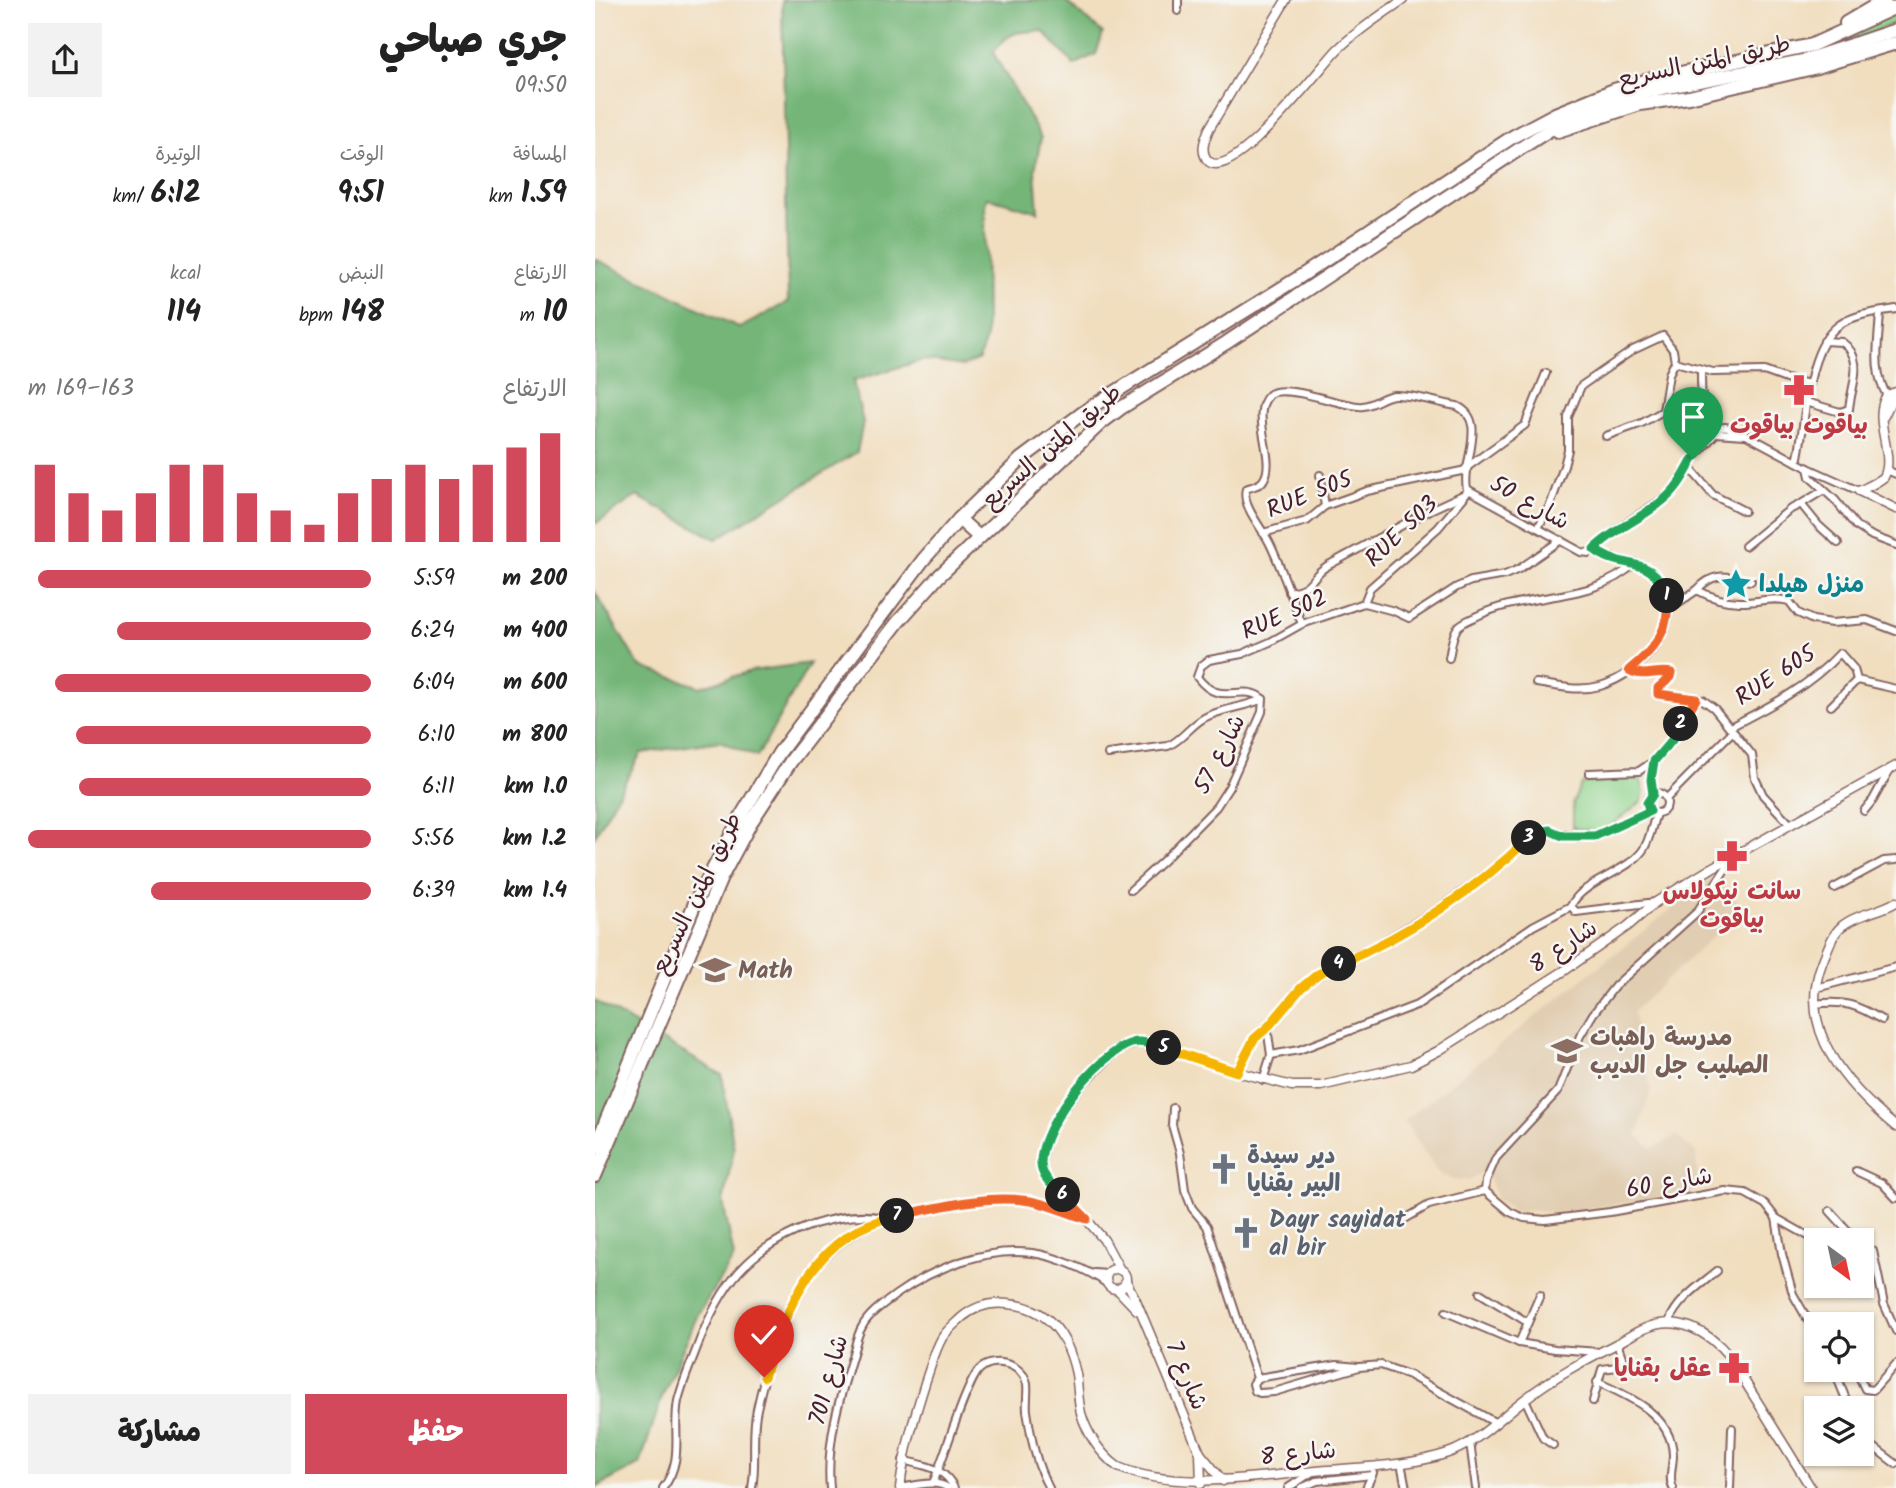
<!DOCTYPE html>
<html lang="ar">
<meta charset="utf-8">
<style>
body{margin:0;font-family:Kalam,"Playpen Sans Arabic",sans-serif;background:#f2f2f2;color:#222;direction:rtl;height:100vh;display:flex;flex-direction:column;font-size:26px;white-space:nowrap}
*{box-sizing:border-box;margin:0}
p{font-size:23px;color:#767676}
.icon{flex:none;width:38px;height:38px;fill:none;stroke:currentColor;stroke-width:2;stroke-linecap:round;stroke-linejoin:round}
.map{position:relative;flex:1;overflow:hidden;direction:ltr}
.panel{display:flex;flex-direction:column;background:#fff;width:595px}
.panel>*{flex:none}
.needle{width:46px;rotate:147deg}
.tools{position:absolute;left:1209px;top:1228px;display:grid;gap:14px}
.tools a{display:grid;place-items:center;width:70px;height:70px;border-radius:0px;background:#fff;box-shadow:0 2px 5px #0004;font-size:35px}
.pin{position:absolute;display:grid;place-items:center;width:60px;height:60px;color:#fff;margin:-72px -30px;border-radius:50% 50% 50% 0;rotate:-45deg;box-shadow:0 0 7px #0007}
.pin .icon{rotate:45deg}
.km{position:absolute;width:35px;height:35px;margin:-18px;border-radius:50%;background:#222;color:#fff;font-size:19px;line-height:35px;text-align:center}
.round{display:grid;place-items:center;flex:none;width:74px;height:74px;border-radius:0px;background:#f2f2f2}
.summary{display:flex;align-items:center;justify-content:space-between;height:119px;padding:0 28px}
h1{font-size:38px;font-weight:800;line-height:52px}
.stats{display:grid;grid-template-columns:repeat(3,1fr);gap:10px;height:119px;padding:7px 28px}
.stats div{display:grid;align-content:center}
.stats b{font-size:30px;font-weight:800}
.stats small{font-size:19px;font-weight:400}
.stats p{font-size:19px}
.chart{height:196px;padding:14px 28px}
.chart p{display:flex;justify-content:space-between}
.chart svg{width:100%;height:126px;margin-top:7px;stroke:#d1495b;stroke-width:6}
.button{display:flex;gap:14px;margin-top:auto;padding:14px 28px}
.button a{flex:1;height:80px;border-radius:0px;background:#d1495b;color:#fff;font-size:28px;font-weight:800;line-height:80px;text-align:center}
.button a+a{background:#f2f2f2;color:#222}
ul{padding:0 28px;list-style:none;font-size:23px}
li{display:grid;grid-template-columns:112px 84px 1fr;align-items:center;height:52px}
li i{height:18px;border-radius:9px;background:#d1495b}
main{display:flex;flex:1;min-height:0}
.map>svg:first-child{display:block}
.built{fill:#e1cdb1}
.green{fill:#91d48d;stroke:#6e7a5c;stroke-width:2}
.forest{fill:#74b678;stroke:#5f6a52;stroke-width:2}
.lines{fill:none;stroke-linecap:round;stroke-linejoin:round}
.minor-casing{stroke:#84625f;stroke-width:10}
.tertiary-casing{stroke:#84625f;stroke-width:11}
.motorway-casing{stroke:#84625f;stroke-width:16}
.minor{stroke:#fff;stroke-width:6}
.tertiary{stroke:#fff;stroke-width:8}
.motorway{stroke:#fff;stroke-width:12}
.split-1-casing{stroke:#fff;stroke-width:14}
.split-2-casing{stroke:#fff;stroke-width:14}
.split-3-casing{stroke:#fff;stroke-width:14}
.split-4-casing{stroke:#fff;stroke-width:14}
.split-5-casing{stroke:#fff;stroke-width:14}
.split-6-casing{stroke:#fff;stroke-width:14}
.split-7-casing{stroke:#fff;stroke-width:14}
.split-8-casing{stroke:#fff;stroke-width:14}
.split-1{stroke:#22a559;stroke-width:9}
.split-2{stroke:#f0652b;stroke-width:9}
.split-3{stroke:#22a559;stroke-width:9}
.split-4{stroke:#f5b400;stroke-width:9}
.split-5{stroke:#f5b400;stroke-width:9}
.split-6{stroke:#22a559;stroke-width:9}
.split-7{stroke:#f0652b;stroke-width:9}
.split-8{stroke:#f5b400;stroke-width:9}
.labels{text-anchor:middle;stroke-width:5;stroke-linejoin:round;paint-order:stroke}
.street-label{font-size:24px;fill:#4a1f2b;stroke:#f6f6f2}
.health-label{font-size:24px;font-weight:bold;fill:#be3a42;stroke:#f6f6f2}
.culture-label{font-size:24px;font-weight:bold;fill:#0d838f;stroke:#f6f6f2;text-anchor:start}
.education-label{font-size:24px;font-weight:bold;fill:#785e54;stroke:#f6f6f2;text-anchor:start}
.worship-label{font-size:24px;font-weight:bold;fill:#5b616d;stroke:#f6f6f2;text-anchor:start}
</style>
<main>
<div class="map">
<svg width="1301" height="1488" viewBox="0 0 1301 1488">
<rect width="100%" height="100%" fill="#f6f6f2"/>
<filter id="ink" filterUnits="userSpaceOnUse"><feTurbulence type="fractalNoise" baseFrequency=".0143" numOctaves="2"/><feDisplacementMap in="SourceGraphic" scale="14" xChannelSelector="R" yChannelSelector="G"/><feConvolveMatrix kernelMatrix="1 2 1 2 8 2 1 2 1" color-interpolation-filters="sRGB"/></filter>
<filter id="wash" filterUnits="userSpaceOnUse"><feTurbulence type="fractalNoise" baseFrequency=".00686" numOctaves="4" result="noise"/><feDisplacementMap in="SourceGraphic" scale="28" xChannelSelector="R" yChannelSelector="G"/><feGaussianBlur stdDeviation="1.57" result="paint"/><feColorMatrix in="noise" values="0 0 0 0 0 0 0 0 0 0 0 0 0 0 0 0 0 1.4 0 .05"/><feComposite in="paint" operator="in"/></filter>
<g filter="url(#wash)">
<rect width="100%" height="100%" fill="#f1debf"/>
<path class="built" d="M1119,875L1148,908L1038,1012L1056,1090L1042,1135L1056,1148L1082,1136L1101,1152L1103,1187L1094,1194L961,1213L936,1210L921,1212L902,1199L890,1170L874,1180H860L845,1175L809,1121Z"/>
<g class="green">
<path d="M1301,12V23L1256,40L1219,50Z"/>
<path d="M1016,777L1045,779L1049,792L1046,802L1019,823L1004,832L978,828V803L986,784Z"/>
</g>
<g class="forest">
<path d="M187,0H469L508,33L501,54L479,65L448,31C422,31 415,31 398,52L446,138L440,170L443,212L392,197L390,205L391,338L384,359L368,366L328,360L258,381L268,422L262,452L121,539L42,496L0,524V259L145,328L193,302Z"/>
<path d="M0,592L44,666L105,687L156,671L215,663L162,757L125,741L46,753L0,836Z"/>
<path d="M0,1001L127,1075L139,1149L128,1202L139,1257L103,1314L67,1397L45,1464L0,1488Z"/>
</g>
</g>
<g filter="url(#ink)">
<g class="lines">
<defs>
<g id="minor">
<path d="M583,11V0"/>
<path d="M1285,312C1284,340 1276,372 1293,397"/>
<path d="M1106,370C1106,391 1106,417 1117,436"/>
<path d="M1211,402L1245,412L1254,409C1256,386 1271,359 1247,342L1229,341"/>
<path d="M1011,436L1047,423L1068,411L1074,374L1080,362"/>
<path d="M1098,459L1121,433L1150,435"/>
<path d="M1202,462C1211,425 1210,349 1244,325C1260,314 1282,312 1301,309"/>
<path d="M1094,467L1118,495L1149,511"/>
<path d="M871,468L930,425L951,373"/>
<path d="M1213,468L1215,477L1240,500L1261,526L1277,536L1301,545"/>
<path d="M1294,471L1301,474"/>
<path d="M725,475L730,506"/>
<path d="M872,489L986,552L994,553L1021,530L1074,495L1088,478L1107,439L1120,428L1131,427L1144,431L1213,468L1264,491"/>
<path d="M1229,490L1206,504L1223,525L1243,543"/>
<path d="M943,528L956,503L969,466L973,450V417L986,386L1038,350L1068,336L1078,350L1080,362L1118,372L1169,371L1191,379L1215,384"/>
<path d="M668,533L712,521L730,506L772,491L871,470"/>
<path d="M1150,546L1194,510L1206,504"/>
<path d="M1102,590C1120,570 1132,577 1156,581"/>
<path d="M694,592C720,588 714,577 732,566L835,510L872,493"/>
<path d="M1072,593L1092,597"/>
<path d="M769,603L775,588L843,528L869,497"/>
<path d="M1074,609L1102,590C1115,597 1129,602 1145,602C1162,603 1177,596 1194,601L1203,613L1218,620L1237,623L1272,620L1301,631"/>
<path d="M707,624C696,597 687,568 674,542C667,528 646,505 651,489C657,486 666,486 669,479C682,459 654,414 674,395C685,384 732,400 747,403C753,404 762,407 768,406C779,405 788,396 799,395C819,394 842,403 862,406C894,421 866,462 872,489"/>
<path d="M854,658C856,649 857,634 863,627C867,622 876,619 882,616C932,591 997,604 1040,563"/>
<path d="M1034,670C1048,679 1063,669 1077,673L1076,677L1063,688V694L1108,700L1119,708L1157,755L1160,778L1168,795L1195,824"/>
<path d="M941,683C962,686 983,692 1005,686C1046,674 1094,623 1065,580C1049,556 1019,566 999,549"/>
<path d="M1236,706L1262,680"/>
<path d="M1135,727C1174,707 1215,686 1245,653L1259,669L1262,680L1301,689"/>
<path d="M513,754L573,746C587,740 595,726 609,718C625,709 650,707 668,699"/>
<path d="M994,773L1044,771L1059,761"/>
<circle cx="1062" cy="803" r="10"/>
<path d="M1058,794L1056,780L1059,761L1077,740L1101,699"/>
<path d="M1071,799L1138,731"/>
<path d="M1269,811L1278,800L1295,769"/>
<path d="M1239,888L1289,861L1301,860"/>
<path d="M536,890L569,860L621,807L634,787L667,712L668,699C646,681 626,709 602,677L606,666L614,660L647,654L675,642L707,624L769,603L799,611L814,618L862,587L876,581L910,575L924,569L966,540"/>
<path d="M1061,902L981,912L976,906C987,881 1032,873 1048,850C1055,840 1057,825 1061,814"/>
<path d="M1221,988L1301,967"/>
<path d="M1220,1004C1249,1000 1262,1005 1287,1020"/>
<path d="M676,1055L704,1050L822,1005L938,926L976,906"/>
<path d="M642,1072L659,1039L672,1027L706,988L736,967L777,948L840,911L891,875L941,834L954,830L974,836H1000L1055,811"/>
<path d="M668,1080L676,1055L672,1027"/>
<path d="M578,1108L577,1125L585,1153L590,1190L597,1208L612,1226L662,1378L658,1384L660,1391L665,1393L679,1392L764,1367L786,1365L814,1375L901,1423"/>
<path d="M1261,1171L1287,1183L1301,1198"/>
<path d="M890,1191L915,1212L929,1218L950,1220L1015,1212L1130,1191L1150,1193L1170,1204L1181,1218L1187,1254L1198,1294L1222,1336"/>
<path d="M890,1191L891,1181L901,1158L963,1091L985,1036L998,1014L1020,986L1102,912L1139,856"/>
<path d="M1235,1211L1254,1232L1251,1241"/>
<path d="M1181,1218L1222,1241"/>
<path d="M810,1219L834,1205L890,1191"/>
<path d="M1278,1251L1289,1304L1301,1331"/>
<path d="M499,1273L512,1274"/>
<path d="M885,1293L932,1322"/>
<path d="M851,1312L924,1343L960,1349L1005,1352"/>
<path d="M1074,1322C1082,1300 1104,1286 1122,1271"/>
<path d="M924,1343L945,1295"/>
<path d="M1239,1370L1255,1409"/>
<path d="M1261,1370L1270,1389L1278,1390L1301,1364"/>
<path d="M662,1378L742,1365L763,1367"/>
<path d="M1002,1382C1034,1396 1077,1415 1078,1455C1078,1466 1073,1479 1078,1488"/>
<path d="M930,1399L948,1438L958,1445"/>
<path d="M998,1401L1007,1369L1022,1367L1029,1363L1022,1343"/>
<path d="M1267,1433L1276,1445L1301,1464"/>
<path d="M875,1442L881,1488"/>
<path d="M308,1460C328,1466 349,1466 359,1488"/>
<path d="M806,1463L811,1488"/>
<path d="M338,1483C348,1461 372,1380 385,1369C393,1362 405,1361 415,1365C424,1369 430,1374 432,1384C433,1393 431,1402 432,1411C436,1437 441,1466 454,1488"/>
<path d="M68,1488C90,1459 77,1432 83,1401C87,1384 95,1366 101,1350C125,1285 153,1247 220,1224C243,1217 265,1213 288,1218"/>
<path d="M157,1488C162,1462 156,1435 162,1409C180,1328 205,1252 288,1219C302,1213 319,1212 335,1209C368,1203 406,1193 440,1202C457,1206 473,1213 490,1218"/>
<path d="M235,1488C231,1443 244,1400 257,1357C260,1348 262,1335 267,1327C274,1313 290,1303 302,1294C339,1268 391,1247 437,1253C460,1256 493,1270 511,1283"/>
<path d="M305,1488C320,1486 340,1479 353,1488"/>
<path d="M693,1488L719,1471"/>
<path d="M706,1488L722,1481L777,1475"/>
<path d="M771,1488L778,1473"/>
<path d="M1135,1488L1137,1428"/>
</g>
<g id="tertiary">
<path d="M691,0L614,129C611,137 606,147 610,156C627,198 730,61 743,49C763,30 786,15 808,0"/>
<path d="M1289,416L1296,401L1301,399"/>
<path d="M1264,491C1272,487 1282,483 1289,477C1301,454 1276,420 1292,395L1301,392"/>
<path d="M1264,491L1301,509"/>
<path d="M1301,902C1285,912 1261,914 1247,926C1237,934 1232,951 1227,963C1201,1031 1253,1087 1301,1127"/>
<circle cx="521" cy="1279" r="10"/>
<path d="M525,1270L509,1240L481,1207L450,1177L446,1165L450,1142L462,1116L487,1084L523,1049L544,1042L559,1045L642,1072L697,1086H726L816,1065L843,1051L972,969L1033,926L1061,902L1117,868L1301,766"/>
<path d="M531,1281L540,1298L605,1453L628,1481"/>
<path d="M522,1289L542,1310"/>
<path d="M605,1453L606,1484"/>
<path d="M305,1488C309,1451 320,1415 331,1380C336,1366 340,1350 347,1338C352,1330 360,1324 366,1318C380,1306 396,1302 413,1304C454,1307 473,1336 481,1374C483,1386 483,1400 486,1413C492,1434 506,1455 523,1467C572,1488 638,1480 692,1474C741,1467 807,1469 853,1453C882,1443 906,1417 930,1399C958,1377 990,1360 1021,1344C1031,1339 1040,1332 1051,1328C1083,1315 1113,1331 1134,1356L1216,1488"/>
</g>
<g id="motorway">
<path d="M1251,23L1290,0"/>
<path d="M963,131L1045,104L1094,97L1218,68L1301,43"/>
<path d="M364,519L384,537"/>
<path d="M0,1148L100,903L148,813L184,753L328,560L364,519L426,459L493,409L703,278L919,136L960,114L1019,90L1057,79L1217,45L1301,7"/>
<path d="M0,1176L126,878L156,822L196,761L303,622L343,577L506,423L526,408L631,343L926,148L959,127L1014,103L1052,91L1208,61L1301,30"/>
</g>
</defs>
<use href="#minor" class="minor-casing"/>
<use href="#tertiary" class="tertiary-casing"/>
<use href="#motorway" class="motorway-casing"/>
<use href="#minor" class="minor"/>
<use href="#tertiary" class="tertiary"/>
<use href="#motorway" class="motorway"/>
</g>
</g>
<g class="lines" filter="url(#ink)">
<defs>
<path id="split-1" d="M1072,596C1058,552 1026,572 999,549C1021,527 1051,517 1073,496C1084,486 1091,472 1098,459"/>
<path id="split-2" d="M1072,596C1076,630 1059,650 1034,670C1048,679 1063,669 1077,673L1076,677L1063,688V694L1101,699L1086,724"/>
<path id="split-3" d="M934,838L954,830L968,836H1000L1055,811L1052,803L1058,794L1056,780L1059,761L1077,740L1086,724"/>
<path id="split-4" d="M744,964C812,935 881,890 934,838"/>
<path id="split-5" d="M569,1048L642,1072L659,1039L673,1027L706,988L723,974L744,964"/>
<path id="split-6" d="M468,1195C461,1188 450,1181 447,1170C437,1135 504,1052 537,1043C547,1040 559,1045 569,1048"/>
<path id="split-7" d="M302,1216C345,1207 391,1194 435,1201C454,1204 474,1214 492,1219L468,1195"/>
<path id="split-8" d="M169,1377C192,1307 219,1232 302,1216"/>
</defs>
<use href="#split-1" class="split-1-casing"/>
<use href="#split-2" class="split-2-casing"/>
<use href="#split-3" class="split-3-casing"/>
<use href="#split-4" class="split-4-casing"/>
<use href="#split-5" class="split-5-casing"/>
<use href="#split-6" class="split-6-casing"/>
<use href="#split-7" class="split-7-casing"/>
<use href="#split-8" class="split-8-casing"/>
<use href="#split-1" class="split-1"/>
<use href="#split-2" class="split-2"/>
<use href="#split-3" class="split-3"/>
<use href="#split-4" class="split-4"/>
<use href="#split-5" class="split-5"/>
<use href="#split-6" class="split-6"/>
<use href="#split-7" class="split-7"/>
<use href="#split-8" class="split-8"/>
</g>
<defs>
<symbol id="pharmacy-bare" viewBox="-9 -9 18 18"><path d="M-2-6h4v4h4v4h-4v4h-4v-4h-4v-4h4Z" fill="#e0444e" stroke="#f6f6f2" stroke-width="2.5" paint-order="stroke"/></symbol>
<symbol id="sight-bare" viewBox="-9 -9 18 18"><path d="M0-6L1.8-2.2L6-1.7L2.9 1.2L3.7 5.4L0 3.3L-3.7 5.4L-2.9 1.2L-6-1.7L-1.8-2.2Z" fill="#0f9aa8" stroke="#f6f6f2" stroke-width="2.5" paint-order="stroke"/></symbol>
<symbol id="school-bare" viewBox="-9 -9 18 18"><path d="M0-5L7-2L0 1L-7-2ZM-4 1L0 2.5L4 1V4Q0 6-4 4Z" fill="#8d6e63" stroke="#f6f6f2" stroke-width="2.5" paint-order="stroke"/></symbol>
<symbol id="church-bare" viewBox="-9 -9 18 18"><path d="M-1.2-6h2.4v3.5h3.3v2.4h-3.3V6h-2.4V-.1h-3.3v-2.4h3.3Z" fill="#6b7280" stroke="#f6f6f2" stroke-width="2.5" paint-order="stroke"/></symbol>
</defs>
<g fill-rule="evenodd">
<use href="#pharmacy-bare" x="1182" y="368" width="44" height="44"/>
<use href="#sight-bare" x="1119" y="562" width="44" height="44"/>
<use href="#pharmacy-bare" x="1115" y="834" width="44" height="44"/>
<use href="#school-bare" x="98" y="948" width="44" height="44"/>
<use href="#school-bare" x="950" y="1029" width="44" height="44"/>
<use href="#church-bare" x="607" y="1147" width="44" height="44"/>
<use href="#church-bare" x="629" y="1211" width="44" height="44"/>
<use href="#pharmacy-bare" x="1117" y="1346" width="44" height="44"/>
</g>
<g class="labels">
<g class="street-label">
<text transform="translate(1109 61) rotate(-12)" y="8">طريق المتن السريع</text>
<text transform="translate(456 446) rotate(-41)" y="8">طريق المتن السريع</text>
<text transform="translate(714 494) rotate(-22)" y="8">RUE 505</text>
<text transform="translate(935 502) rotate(29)" y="8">شارع 50</text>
<text transform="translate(806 531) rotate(-44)" y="8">RUE 503</text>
<text transform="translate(689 614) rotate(-24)" y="8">RUE 502</text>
<text transform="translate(1180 675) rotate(-33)" y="8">RUE 605</text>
<text transform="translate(624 754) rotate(-63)" y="8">شارع 57</text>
<text transform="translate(101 893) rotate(-64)" y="8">طريق المتن السريع</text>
<text transform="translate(968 946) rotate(-34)" y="8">شارع 8</text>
<text transform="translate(1074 1182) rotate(-10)" y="8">شارع 60</text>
<text transform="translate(592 1375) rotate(67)" y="8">شارع 7</text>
<text transform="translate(233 1380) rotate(-75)" y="8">شارع 701</text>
<text transform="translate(703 1453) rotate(-6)" y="8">شارع 8</text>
</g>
<g class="health-label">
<text x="1204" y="433">بياقوت بياقوت</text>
<text x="1137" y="899">سانت نيكولاس<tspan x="1137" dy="28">بياقوت</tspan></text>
<text x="1116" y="1376" text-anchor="end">عقل بقنايا</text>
</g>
<g class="culture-label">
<text x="1164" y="592">منزل هيلدا</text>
</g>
<g class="education-label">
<text x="143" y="978">Math</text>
<text x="995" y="1045">مدرسة راهبات<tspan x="995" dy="28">الصليب جل الديب</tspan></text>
</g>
<g class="worship-label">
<text x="652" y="1163">دير سيدة<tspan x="652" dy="28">البير بقنايا</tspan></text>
<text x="674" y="1227">Dayr sayidat<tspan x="674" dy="28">al bir</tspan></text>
</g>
</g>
</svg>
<div class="tools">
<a><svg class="needle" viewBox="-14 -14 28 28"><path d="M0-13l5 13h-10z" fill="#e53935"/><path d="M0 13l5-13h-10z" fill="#767676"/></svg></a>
<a><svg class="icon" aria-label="locate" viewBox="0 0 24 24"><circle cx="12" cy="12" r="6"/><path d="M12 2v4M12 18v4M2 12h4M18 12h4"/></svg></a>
<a><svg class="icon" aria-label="layers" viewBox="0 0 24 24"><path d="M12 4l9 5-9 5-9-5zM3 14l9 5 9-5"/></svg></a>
</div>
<div class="pin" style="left:1098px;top:459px;background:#1e9e55"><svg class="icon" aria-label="arrive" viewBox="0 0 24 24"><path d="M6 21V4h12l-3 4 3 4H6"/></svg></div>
<div class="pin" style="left:169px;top:1377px;background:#d93025"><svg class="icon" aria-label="check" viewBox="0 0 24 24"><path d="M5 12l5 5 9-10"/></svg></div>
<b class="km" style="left:1072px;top:596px">1</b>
<b class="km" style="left:1086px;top:724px">2</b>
<b class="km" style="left:934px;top:838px">3</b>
<b class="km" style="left:744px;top:964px">4</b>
<b class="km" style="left:569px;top:1048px">5</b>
<b class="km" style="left:468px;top:1195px">6</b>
<b class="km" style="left:302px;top:1216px">7</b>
</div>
<section class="panel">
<div class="summary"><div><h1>جري صباحي</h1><p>09:50</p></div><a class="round"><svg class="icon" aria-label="share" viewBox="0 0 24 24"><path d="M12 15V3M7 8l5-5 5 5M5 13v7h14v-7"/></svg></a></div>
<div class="stats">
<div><p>المسافة</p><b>1.59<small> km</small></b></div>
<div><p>الوقت</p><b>9:51</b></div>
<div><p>الوتيرة</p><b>6:12<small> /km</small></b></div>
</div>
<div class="stats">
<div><p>الارتفاع</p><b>10<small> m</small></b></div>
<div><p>النبض</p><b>148<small> bpm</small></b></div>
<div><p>kcal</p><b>114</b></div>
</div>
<div class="chart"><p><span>الارتفاع</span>163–169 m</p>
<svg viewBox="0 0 160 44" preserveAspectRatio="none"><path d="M5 44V17M15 44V27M25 44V33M35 44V27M45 44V17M55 44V17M65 44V27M75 44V33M85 44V38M95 44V27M105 44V22M115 44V17M125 44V22M135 44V17M145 44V11M155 44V6"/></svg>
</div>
<ul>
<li><b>200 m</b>5:59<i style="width:97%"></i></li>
<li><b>400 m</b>6:24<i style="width:74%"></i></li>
<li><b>600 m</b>6:04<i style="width:92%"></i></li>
<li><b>800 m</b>6:10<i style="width:86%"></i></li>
<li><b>1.0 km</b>6:11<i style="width:85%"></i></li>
<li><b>1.2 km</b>5:56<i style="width:100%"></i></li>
<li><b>1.4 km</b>6:39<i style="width:64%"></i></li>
</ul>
<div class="button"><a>حفظ</a><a>مشاركة</a></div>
</section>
</main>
